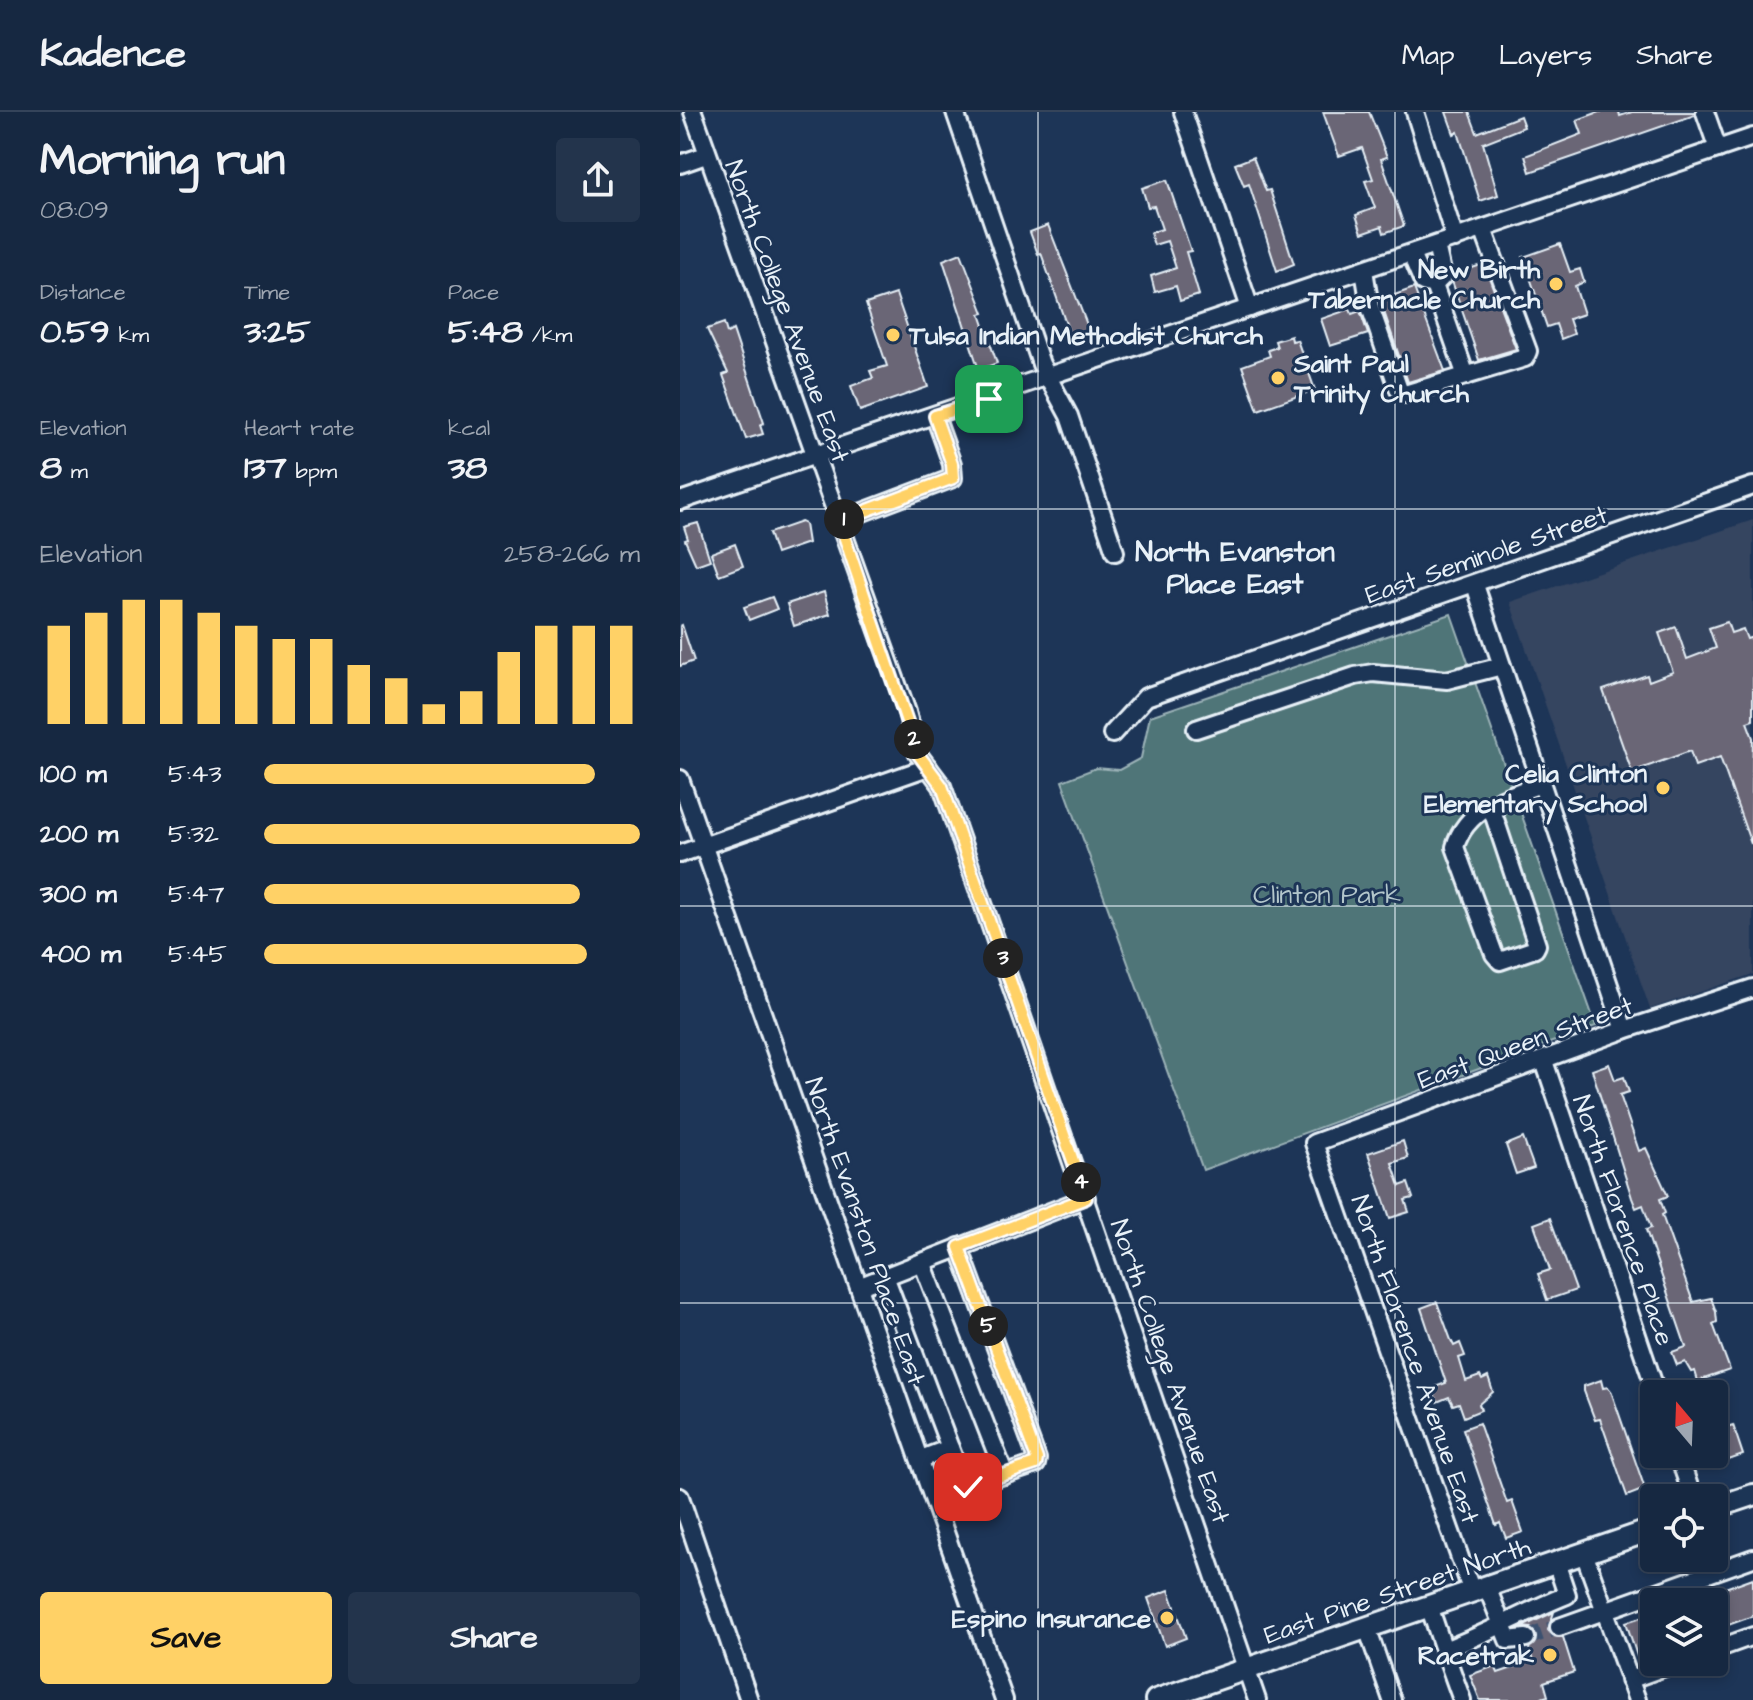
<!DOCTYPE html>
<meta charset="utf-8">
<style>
body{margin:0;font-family:"Architects Daughter",sans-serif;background:#23344c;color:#f1f3f6;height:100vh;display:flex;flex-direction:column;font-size:30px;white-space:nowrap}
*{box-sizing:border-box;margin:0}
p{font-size:26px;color:#9ea6b1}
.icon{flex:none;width:44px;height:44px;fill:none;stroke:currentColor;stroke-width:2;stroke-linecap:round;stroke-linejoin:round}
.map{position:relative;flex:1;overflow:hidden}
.panel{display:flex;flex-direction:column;background:#162841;width:680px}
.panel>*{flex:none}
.needle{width:52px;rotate:341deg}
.buttons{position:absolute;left:960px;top:1268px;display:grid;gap:16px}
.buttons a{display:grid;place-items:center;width:88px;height:88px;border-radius:8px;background:#162841;box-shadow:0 4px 12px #0003,0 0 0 2px #35445a;font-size:40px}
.pin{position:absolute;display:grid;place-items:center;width:68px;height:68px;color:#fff;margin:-34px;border-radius:16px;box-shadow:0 4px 12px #0006}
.km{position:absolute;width:40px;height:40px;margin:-20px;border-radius:50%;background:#222;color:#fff;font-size:22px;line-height:40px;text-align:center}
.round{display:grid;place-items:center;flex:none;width:84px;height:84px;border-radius:8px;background:#23344c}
.headline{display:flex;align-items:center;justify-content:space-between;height:136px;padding:0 40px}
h1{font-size:44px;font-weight:700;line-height:60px}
.stats{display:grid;grid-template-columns:repeat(3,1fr);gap:12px;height:136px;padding:8px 40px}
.stats div{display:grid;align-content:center}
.stats b{font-size:34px;font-weight:700}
.stats small{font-size:22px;font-weight:400}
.stats p{font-size:22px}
.chart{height:224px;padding:16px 40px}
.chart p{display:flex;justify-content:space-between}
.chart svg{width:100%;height:144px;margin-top:8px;stroke:#ffd166;stroke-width:6}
.cta{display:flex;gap:16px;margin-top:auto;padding:16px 40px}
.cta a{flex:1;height:92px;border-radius:8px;background:#ffd166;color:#111;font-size:32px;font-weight:700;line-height:92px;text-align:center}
.cta a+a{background:#23344c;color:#f1f3f6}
ul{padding:0 40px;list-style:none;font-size:26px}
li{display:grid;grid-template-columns:128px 96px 1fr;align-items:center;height:60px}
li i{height:20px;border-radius:10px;background:#ffd166}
header{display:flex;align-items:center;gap:48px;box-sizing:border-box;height:112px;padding:0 40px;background:#162841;border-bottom:2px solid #35445a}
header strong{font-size:38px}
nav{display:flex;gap:44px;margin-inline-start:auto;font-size:28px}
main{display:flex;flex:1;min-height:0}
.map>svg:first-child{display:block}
.built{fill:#344460}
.green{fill:#507578;stroke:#9cb3b8;stroke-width:2}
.building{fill:#6b6676;stroke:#e8f1f8;stroke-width:2}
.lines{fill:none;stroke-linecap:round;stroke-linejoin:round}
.minor-tunnel{stroke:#3b516f;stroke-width:16;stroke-dasharray:16 8;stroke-linecap:butt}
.minor-casing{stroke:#e8f1f8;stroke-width:22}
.major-casing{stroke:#e8f1f8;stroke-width:26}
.minor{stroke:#1d3557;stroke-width:16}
.major{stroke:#1d3557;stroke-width:20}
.route-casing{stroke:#fff;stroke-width:16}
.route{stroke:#ffd166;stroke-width:10}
.grid{fill:none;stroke:#e8f1f8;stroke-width:2;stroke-opacity:0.55}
.poi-dot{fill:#ffd166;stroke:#1d3557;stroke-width:3}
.labels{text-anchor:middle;stroke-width:6;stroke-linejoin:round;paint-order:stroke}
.poi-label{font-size:26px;font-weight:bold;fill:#e8f1f8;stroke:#1d3557;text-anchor:end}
.street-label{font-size:26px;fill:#e8f1f8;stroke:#1d3557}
.park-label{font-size:26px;fill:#b3c6cb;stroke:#1d3557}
.neighbourhood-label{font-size:28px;font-weight:bold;fill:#e8f1f8;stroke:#1d3557}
</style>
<header>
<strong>Kadence</strong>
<nav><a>Map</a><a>Layers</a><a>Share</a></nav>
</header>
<main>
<section class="panel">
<div class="headline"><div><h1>Morning run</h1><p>08:09</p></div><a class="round"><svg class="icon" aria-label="share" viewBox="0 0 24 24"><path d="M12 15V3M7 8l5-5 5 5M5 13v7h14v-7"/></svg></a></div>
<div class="stats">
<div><p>Distance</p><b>0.59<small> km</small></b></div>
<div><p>Time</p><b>3:25</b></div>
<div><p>Pace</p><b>5:48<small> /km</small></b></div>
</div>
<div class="stats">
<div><p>Elevation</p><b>8<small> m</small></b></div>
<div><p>Heart rate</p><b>137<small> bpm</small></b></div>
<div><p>kcal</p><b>38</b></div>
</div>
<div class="chart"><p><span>Elevation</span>258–266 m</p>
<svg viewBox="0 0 160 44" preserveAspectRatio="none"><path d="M5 44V14M15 44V10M25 44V6M35 44V6M45 44V10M55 44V14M65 44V18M75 44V18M85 44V26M95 44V30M105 44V38M115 44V34M125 44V22M135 44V14M145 44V14M155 44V14"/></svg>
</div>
<ul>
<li><b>100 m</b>5:43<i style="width:88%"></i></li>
<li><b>200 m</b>5:32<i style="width:100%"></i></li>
<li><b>300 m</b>5:47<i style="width:84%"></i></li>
<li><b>400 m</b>5:45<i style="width:86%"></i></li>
</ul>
<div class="cta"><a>Save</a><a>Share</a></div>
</section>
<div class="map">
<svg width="1073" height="1588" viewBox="0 0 1073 1588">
<rect width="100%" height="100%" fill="#1d3557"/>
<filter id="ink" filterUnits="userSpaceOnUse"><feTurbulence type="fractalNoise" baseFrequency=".0125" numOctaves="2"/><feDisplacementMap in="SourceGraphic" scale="16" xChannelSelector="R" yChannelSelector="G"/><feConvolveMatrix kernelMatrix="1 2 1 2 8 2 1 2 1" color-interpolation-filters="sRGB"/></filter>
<g filter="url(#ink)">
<path class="built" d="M1073,408V862L970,897L830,490Z"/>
<path class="green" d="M771,502L916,914L523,1058L382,669L416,656L439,658L461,646L470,604Z"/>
<g class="building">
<path d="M643,0H689L707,45L701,47L724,114L704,121L702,114L682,121L676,103L695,96L685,69L693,67L682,36L659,44Z"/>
<path d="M766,0H789L797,21L840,4L844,15L803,31L818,83L800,89L778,20L774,22Z"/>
<path d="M919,0H939L940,4L952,0H1014L1015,3L850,60L845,44L902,22L897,8Z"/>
<path d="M573,45L586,79L590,78L614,152L597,159L569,72L564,74L555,52Z"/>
<path d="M487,68L511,139L506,140L519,183L500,189L496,174L475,180L471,164L496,156L487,129L474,133L470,121L482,117L474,94L468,95L462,76Z"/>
<path d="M368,113L411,223L392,229L361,141L358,142L350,120Z"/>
<path d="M880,132L890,160L900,157L904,170L895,174L904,202L889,207L894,222L881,227L876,212L867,215L843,145Z"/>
<path d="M281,141L304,201L300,202L317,251L299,258L263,148Z"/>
<path d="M804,152L836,237L799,248L772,169L774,162Z"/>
<path d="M734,176L765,259L728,270L700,188Z"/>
<path d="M216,182L248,275L180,299L171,274L193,266L190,259L207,254L186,192Z"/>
<path d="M670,197L672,202L680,199L688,222L650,234L641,207Z"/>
<path d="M44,211L47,221L53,218L84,311L80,313L83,322L66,327L43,263L48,261L27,217Z"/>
<path d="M611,224L612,229L617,228L635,278L578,298L562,254L590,244L588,238L597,235L595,229Z"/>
<path d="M121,410L125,412L128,431L96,442L89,421Z"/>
<path d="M18,411L30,448L16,453L5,428L8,427L4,415Z"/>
<path d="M55,432L63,454L39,463L31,441Z"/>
<path d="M144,480L150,502L114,514L107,492Z"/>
<path d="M92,485L97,497L69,508L64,495Z"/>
<path d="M1047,510L1051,521L1063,517L1067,527L1073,525V608L1067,610L1073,626L1071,732L1040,645L1015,654L1010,639L952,660L923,578L967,563L969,569L993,560L979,521L996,515L1007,547L1036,536L1029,516Z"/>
<path d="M2,513L14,549L0,554V514Z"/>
<path d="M929,952L935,968L944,965L949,980L940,983L959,1039L966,1036L988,1084L980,1087L985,1101L982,1103L1013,1190L1031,1186L1036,1200L1037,1210L1033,1212L1050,1258L1018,1269L1015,1259L1011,1260L1005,1250L997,1253L992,1240L1006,1235L966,1118L971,1116L963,1093L956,1096L952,1086L912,958Z"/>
<path d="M843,1026L854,1056L836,1062L826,1033Z"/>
<path d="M723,1029L728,1046L712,1051L720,1074L728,1071L733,1086L725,1088L729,1100L710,1106L688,1041Z"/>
<path d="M870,1106L896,1178L867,1188L858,1162L870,1158L854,1112Z"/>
<path d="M757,1190L771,1228L774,1234L780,1231L785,1244L779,1246L786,1269L800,1264L802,1268L808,1265L813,1280L799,1292L801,1298L784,1305L779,1291L773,1293L769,1285L757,1290L752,1276L766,1271L741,1196Z"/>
<path d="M921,1268L923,1276L928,1275L931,1279L965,1377L947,1384L920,1307L915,1308L904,1279V1274Z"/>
<path d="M799,1311L827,1391L832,1389L843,1420L826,1426L820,1411L816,1413L783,1317Z"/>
<path d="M1053,1313L1063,1343L1046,1349L1042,1339L1034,1336V1319Z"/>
<path d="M1073,1466V1504L1034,1518V1480Z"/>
<path d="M489,1478L506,1526L485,1534L468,1486Z"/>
<path d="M874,1500L868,1518L873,1524L883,1525L894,1560L864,1570L868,1584L855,1588H800L790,1563L815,1554L818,1561L853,1549L849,1536L857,1524L851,1516L842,1515Z"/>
<path d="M974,1501V1538L957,1544L946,1510Z"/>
</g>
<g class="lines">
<path class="minor-tunnel" d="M846,1526L879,1515"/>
<defs>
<g id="minor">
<path d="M13,0L227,600L238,642L262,674L298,777L577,1588"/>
<path d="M275,0L361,252L389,304L435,440"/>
<path d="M503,0L570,196"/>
<path d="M735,0L775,127"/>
<path d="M1025,0L1038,37"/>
<path d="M0,52L26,43"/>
<path d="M731,142L743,170L754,173"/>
<path d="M684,158L690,195L719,278L725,282L845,246L848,239L803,117"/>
<path d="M754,173L786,264"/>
<path d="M754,173L763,164L756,133"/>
<path d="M0,389L1073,25"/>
<path d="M159,409L273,366L272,352L255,304"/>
<path d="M795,473L944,918"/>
<path d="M516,617L675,564L693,561L767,568L822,554"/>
<path d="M432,622L466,585L1073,374"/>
<path d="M0,667L324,1588"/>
<path d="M810,692L857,833L855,837L820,849L814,842L775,735C786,696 827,684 861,672"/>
<path d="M0,742L248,655"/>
<path d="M864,949L977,1282"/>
<path d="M242,1150L325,1363"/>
<path d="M205,1164L270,1336"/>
<path d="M181,1174L406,1086"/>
<path d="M998,1342L1013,1386"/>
<path d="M241,1347L270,1336L284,1372L288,1375L356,1352L357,1347L279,1135"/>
<path d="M0,1385L69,1588"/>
<path d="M904,1441L957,1588"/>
<path d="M807,1475L828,1528L846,1526"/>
<path d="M792,1480L634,1031L944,918L1073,876"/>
<path d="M749,1494L764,1538C807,1522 844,1500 887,1483L876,1450"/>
<path d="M879,1515L1073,1446"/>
<path d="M687,1516L712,1588"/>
<path d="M764,1538L782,1588"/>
<path d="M1034,1538L1073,1524"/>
<path d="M949,1568L999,1550"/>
</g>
<g id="major">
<path d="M1034,1396L1073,1383"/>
<path d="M476,1588L974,1417"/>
</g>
</defs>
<use href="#minor" class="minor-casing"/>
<use href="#major" class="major-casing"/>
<use href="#minor" class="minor"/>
<use href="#major" class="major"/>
</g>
</g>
<g class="lines" filter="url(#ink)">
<defs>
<path id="route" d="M288,1375L356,1352L357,1347L279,1135L406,1086L262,674L238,642L159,409L273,366L272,352L255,304L309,287"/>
</defs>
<use href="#route" class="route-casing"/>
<use href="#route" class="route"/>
</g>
<path class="grid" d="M358,0V1588M715,0V1588M0,397H1073M0,794H1073M0,1191H1073"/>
<g class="poi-dot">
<circle cx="876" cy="172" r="8"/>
<circle cx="213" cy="223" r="8"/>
<circle cx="598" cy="266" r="8"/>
<circle cx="983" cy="676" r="8"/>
<circle cx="487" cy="1506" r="8"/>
<circle cx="870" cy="1543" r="8"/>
</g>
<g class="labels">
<g class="poi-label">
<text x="860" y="166">New Birth<tspan x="860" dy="30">Tabernacle Church</tspan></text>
<text x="229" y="232" text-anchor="start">Tulsa Indian Methodist Church</text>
<text x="614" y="260" text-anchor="start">Saint Paul<tspan x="614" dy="30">Trinity Church</tspan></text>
<text x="967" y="670">Celia Clinton<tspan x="967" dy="30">Elementary School</tspan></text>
<text x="471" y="1515">Espino Insurance</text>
<text x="854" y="1552">Racetrak</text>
</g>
<g class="street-label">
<text transform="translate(108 199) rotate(70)" y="9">North College Avenue East</text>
<text transform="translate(806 442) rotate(-19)" y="9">East Seminole Street</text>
<text transform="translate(845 930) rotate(-20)" y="9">East Queen Street</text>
<text transform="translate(944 1108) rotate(71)" y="9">North Florence Place</text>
<text transform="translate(186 1119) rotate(71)" y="9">North Evanston Place East</text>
<text transform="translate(736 1247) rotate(71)" y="9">North Florence Avenue East</text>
<text transform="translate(491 1259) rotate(71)" y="9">North College Avenue East</text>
<text transform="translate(717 1478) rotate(-19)" y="9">East Pine Street North</text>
</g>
<g class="park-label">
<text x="647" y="791">Clinton Park</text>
</g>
<g class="neighbourhood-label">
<text x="555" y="449">North Evanston<tspan x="555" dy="32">Place East</tspan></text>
</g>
</g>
</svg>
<div class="buttons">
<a><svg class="needle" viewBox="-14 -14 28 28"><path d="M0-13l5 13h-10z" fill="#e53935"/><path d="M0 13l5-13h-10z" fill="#9ea6b1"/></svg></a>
<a><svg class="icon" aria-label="locate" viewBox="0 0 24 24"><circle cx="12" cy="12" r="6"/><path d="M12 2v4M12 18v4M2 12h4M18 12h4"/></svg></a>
<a><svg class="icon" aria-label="layers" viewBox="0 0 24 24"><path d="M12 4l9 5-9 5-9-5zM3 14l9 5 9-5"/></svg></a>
</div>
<div class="pin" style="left:309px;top:287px;background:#1e9e55"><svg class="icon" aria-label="arrive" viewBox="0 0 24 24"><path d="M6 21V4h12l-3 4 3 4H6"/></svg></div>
<div class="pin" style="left:288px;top:1375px;background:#d93025"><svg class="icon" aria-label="check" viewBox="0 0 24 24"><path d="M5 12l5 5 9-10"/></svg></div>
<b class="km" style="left:164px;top:407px">1</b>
<b class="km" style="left:234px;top:627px">2</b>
<b class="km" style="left:323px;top:846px">3</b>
<b class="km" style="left:401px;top:1070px">4</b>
<b class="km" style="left:308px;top:1214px">5</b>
</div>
</main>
